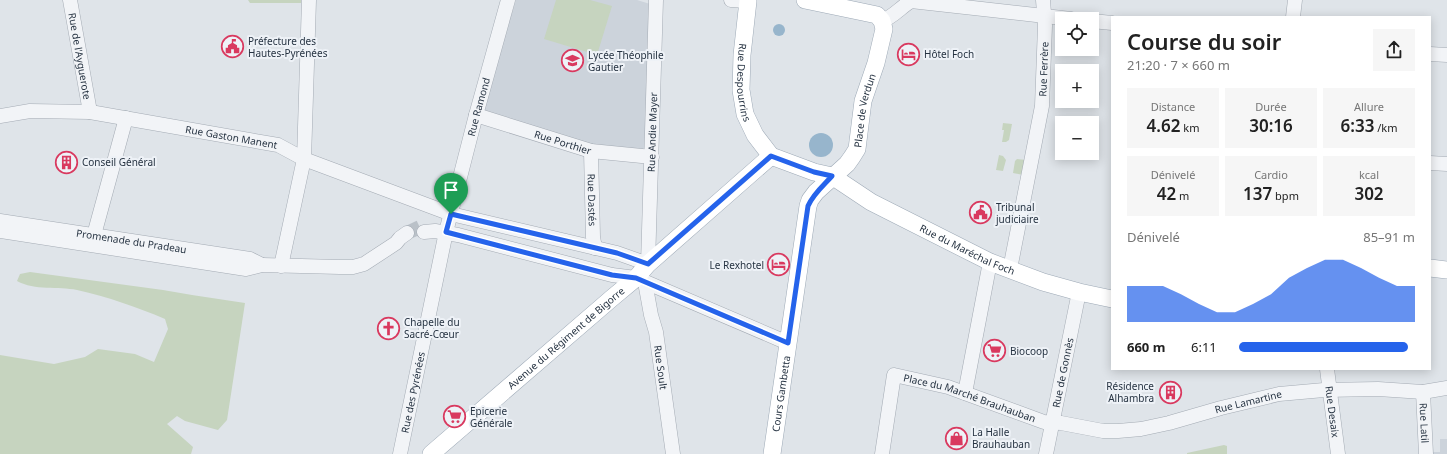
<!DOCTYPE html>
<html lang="fr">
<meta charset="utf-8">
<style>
body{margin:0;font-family:"Noto Sans",sans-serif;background:#f6f6f6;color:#222;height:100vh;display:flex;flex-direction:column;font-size:15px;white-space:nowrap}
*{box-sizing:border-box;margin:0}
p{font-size:13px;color:#767676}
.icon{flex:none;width:22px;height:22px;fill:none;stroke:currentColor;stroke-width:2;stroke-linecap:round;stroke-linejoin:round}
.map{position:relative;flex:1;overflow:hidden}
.sheet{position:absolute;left:1111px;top:16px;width:320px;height:354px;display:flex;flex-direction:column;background:#fff;border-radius:0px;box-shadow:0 2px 10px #0003}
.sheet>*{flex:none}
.fabs{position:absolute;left:1055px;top:12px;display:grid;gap:8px}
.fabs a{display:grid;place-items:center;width:44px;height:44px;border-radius:0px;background:#fff;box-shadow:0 2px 10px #0003;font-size:20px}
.pin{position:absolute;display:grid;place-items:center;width:34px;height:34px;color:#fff;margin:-41px -17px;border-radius:50% 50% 50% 0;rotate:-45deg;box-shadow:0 0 4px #0007}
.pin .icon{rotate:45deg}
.round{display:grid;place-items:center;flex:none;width:42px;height:42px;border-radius:0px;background:#f6f6f6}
.overview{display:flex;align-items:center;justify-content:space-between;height:68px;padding:0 16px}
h1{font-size:22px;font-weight:600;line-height:30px}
.stats{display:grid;grid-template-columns:repeat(3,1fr);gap:6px;height:68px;padding:4px 16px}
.stats div{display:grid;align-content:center;border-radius:0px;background:#f6f6f6;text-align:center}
.stats b{font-size:17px;font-weight:600}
.stats small{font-size:11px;font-weight:400}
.stats p{font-size:11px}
.chart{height:112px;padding:8px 16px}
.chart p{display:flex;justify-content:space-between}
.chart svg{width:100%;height:72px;margin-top:4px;fill:#2563eb;opacity:.7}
ul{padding:0 16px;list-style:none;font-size:13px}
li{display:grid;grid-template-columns:64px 48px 1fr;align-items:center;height:30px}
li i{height:10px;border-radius:5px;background:#2563eb}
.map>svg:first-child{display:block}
.built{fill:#ccd3db}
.green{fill:#c6d4bf}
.water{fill:#97b5cc}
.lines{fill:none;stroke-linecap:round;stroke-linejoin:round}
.minor-tunnel{stroke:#bac1c8;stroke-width:14;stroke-dasharray:14 7;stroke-linecap:butt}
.minor-casing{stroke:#a4abb4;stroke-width:15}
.major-casing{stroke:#9da9b6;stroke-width:18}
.minor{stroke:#f2f4f7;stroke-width:14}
.major{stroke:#fff;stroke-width:17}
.route-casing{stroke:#fff;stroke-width:8}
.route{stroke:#2563eb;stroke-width:5}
.labels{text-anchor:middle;stroke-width:4;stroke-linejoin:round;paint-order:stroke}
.poi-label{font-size:10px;fill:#263342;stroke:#eef2f7;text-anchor:start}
.street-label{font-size:10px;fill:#263342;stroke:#eef2f7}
</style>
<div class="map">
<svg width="1447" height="454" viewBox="0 0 1447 454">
<rect width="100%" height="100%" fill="#dfe4e9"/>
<g class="built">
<path d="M516,0H637L650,4L647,146L641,150L589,145L481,113Z"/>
<path d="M1440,439H1447V454H1431V452H1440Z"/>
</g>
<g class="green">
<path d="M248,0H301V3H250Z"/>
<path d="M556,0H590L612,6L597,55L544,39Z"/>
<path d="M1003,123L1012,124L1009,140L1006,142H1002L1004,130H1002Z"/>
<path d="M999,155L1003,156L1006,160L1003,171L996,170Z"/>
<path d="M1017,159L1026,160L1023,175L1013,173L1015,161Z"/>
<path d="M30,272L163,290L192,295L245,303L227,420L218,430L185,421L177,416L167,424L193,447L191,454H0V355L54,364L85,357L98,349L135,354L154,362L168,329L165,319C137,307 108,297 77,290C58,286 35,291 17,281L20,274Z"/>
<path d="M1224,445L1227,446V454H1187V453Z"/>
</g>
<g class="water">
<circle cx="779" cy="30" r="6"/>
<circle cx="821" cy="145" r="12"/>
</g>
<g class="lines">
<path class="minor-tunnel" d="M407,233L422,226"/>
<defs>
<g id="minor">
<path id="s1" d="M70,0L90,112"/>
<path d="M731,0L748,1"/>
<path d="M911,1L1071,19"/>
<path d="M1293,17L1295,0"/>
<path d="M882,21C893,17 901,7 911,1"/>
<path d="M1092,21L1112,23"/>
<path d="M1430,54L1447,55"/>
<path id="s2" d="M476,115L591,151L652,157"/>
<path id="s3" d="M0,116L30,111L90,112L278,145L304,159L451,214L617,253L648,264L656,0"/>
<path id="s4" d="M591,151L593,237L595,248"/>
<path d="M1430,163L1447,164"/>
<path id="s5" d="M0,221L250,259L262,265"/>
<path d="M0,231L246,269L262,265L340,267H353L364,264L396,243L400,238L407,233"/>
<path d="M424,232L435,231L458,235L612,275L636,278L788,343"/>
<path d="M88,241H90L94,235L126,118"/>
<path d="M281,266L304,159L309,0"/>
<path id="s6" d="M1010,269L1042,106L1045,26L1043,0"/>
<path id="s7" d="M645,282L651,315L656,332L673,454"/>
<path id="s8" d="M1327,369L1338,454"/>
<path id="s9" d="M1423,392L1426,454"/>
<path d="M965,393L990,262"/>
<path id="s10" d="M400,454L446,232L476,115L508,0"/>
<path id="s11" d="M882,454L894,375L948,387L1044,422L1061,423L1103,431H1118L1141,429L1169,423L1221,408L1279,394L1324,390L1378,389L1423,392L1447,388"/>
<path id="s12" d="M1046,454L1079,292"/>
</g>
<g id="major">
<path id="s13" d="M748,1L742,55L741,90L745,114L755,135L771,156L814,172L832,176L871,202L990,262L1043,282L1079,292L1112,299"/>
<path d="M1430,268L1447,270"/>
<path id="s14" d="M431,454L612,298L636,278L648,264L771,156"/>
<path id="s15" d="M772,454L808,206L810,200L816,192L847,164L852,157L857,149L863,101L876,63L884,29L882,21L877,15L805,0"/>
</g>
</defs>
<use href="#minor" class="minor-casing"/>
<use href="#major" class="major-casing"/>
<use href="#minor" class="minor"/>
<use href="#major" class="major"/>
</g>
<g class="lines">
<defs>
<path id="route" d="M771,156L814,172L832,176C823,186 813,194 808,206L788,343L636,278L612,275L446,232L451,214L617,253L648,264Z"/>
</defs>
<use href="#route" class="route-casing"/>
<use href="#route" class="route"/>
</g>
<defs>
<symbol id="civic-ring" viewBox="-11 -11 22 22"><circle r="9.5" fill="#eef2f7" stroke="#d9395f" stroke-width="1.5"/><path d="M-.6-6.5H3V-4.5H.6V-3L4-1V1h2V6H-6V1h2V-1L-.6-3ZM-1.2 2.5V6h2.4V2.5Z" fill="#d9395f"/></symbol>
<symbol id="hotel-ring" viewBox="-11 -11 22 22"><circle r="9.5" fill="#eef2f7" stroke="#d9395f" stroke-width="1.5"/><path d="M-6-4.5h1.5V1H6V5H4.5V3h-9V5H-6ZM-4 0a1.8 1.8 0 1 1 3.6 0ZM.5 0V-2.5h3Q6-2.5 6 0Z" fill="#d9395f"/></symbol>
<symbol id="school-ring" viewBox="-11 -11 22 22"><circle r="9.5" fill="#eef2f7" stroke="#d9395f" stroke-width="1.5"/><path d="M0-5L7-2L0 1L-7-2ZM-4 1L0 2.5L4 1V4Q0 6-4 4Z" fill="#d9395f"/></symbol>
<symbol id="building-ring" viewBox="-11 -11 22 22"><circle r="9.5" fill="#eef2f7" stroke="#d9395f" stroke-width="1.5"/><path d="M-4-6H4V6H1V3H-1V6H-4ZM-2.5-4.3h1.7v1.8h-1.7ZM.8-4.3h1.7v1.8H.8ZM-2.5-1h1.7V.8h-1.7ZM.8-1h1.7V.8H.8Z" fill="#d9395f"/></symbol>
<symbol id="church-ring" viewBox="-11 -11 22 22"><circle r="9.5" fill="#eef2f7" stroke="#d9395f" stroke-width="1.5"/><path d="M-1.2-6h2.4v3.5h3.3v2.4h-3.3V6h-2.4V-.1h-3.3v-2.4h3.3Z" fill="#d9395f"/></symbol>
<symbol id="supermarket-ring" viewBox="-11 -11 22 22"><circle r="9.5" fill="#eef2f7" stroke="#d9395f" stroke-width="1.5"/><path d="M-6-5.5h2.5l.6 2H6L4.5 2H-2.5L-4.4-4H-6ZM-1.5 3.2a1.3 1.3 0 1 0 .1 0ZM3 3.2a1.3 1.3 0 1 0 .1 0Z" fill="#d9395f"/></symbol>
<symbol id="shop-ring" viewBox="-11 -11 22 22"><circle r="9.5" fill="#eef2f7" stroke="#d9395f" stroke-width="1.5"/><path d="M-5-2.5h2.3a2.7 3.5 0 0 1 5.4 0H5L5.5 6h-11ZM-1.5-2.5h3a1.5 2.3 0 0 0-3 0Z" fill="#d9395f"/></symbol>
</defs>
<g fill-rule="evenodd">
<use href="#civic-ring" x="220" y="34" width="25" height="25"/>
<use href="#hotel-ring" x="896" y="42" width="25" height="25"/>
<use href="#school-ring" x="560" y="48" width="25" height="25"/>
<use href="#building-ring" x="54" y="150" width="25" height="25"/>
<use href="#civic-ring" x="968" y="200" width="25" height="25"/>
<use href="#hotel-ring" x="766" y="252" width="25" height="25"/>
<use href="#church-ring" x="376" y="316" width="25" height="25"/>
<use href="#supermarket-ring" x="982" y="338" width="25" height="25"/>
<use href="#building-ring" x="1158" y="380" width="25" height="25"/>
<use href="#supermarket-ring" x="442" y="404" width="25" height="25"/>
<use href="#shop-ring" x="944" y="426" width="25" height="25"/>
</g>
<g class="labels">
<g class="poi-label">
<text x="248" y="45">Préfecture des<tspan x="248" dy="12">Hautes-Pyrénées</tspan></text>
<text x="924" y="58">Hôtel Foch</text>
<text x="588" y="59">Lycée Théophile<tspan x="588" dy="12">Gautier</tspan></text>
<text x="82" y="166">Conseil Général</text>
<text x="996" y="211">Tribunal<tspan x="996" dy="12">judiciaire</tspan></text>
<text x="764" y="269" text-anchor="end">Le Rexhotel</text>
<text x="404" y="326">Chapelle du<tspan x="404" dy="12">Sacré-Cœur</tspan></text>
<text x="1010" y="355">Biocoop</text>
<text x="1154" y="390" text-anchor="end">Résidence<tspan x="1154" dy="12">Alhambra</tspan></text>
<text x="470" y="415">Epicerie<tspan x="470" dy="12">Générale</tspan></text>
<text x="972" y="436">La Halle<tspan x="972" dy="12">Brauhauban</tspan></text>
</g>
<g class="street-label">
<text dy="4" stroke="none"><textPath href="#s1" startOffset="57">Rue de l'Ayguerote</textPath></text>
<text dy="4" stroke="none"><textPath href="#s6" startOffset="203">Rue Ferrère</textPath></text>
<text dy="4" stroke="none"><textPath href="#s13" startOffset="82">Rue Despourrins</textPath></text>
<text dy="4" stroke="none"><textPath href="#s10" startOffset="356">Rue Ramond</textPath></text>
<text dy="4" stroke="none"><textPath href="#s15" startOffset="366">Place de Verdun</textPath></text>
<text dy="4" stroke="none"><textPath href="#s3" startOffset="803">Rue Andie Mayer</textPath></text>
<text dy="4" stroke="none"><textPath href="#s3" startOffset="234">Rue Gaston Manent</textPath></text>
<text dy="4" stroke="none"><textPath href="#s2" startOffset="91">Rue Porthier</textPath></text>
<text dy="4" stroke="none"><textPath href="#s4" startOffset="49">Rue Dastés</textPath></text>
<text dy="4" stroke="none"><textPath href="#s5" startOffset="133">Promenade du Pradeau</textPath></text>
<text dy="4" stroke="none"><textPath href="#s13" startOffset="382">Rue du Maréchal Foch</textPath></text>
<text dy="4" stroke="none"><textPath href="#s14" startOffset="178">Avenue du Régiment de Bigorre</textPath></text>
<text dy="4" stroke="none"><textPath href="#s7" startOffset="87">Rue Soult</textPath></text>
<text dy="4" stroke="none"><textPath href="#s12" startOffset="83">Rue de Gonnès</textPath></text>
<text dy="4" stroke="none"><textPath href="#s10" startOffset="63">Rue des Pyrénées</textPath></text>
<text dy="4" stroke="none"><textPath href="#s15" startOffset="61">Cours Gambetta</textPath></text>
<text dy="4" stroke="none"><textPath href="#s11" startOffset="159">Place du Marché Brauhauban</textPath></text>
<text dy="4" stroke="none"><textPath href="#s11" startOffset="446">Rue Lamartine</textPath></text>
<text dy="4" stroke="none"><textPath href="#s8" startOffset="43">Rue Desaix</textPath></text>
<text dy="4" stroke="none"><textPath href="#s9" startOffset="31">Rue Latil</textPath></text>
</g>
</g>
</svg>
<div class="fabs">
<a><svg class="icon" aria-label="locate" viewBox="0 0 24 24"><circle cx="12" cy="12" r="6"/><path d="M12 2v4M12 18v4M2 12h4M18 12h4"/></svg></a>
<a>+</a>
<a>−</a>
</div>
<div class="pin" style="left:451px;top:214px;background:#1e9e55"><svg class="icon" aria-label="arrive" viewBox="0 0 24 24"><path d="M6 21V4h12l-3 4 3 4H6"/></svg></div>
<section class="sheet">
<div class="overview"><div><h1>Course du soir</h1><p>21:20 · 7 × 660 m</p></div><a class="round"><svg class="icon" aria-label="share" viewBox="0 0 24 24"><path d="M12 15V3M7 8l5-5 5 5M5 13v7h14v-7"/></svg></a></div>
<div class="stats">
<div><p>Distance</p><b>4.62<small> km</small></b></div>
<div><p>Durée</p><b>30:16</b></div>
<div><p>Allure</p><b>6:33<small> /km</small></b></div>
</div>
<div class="stats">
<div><p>Dénivelé</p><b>42<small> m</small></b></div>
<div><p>Cardio</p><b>137<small> bpm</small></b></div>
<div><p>kcal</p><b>302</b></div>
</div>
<div class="chart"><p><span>Dénivelé</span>85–91 m</p>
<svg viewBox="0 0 160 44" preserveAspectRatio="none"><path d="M0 44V22L10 22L20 22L30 27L40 33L50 38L60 38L70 33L80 27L90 17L100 11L110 6L120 6L130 11L140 17L150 22L160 22V44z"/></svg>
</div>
<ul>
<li><b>660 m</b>6:11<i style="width:96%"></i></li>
</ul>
</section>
</div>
